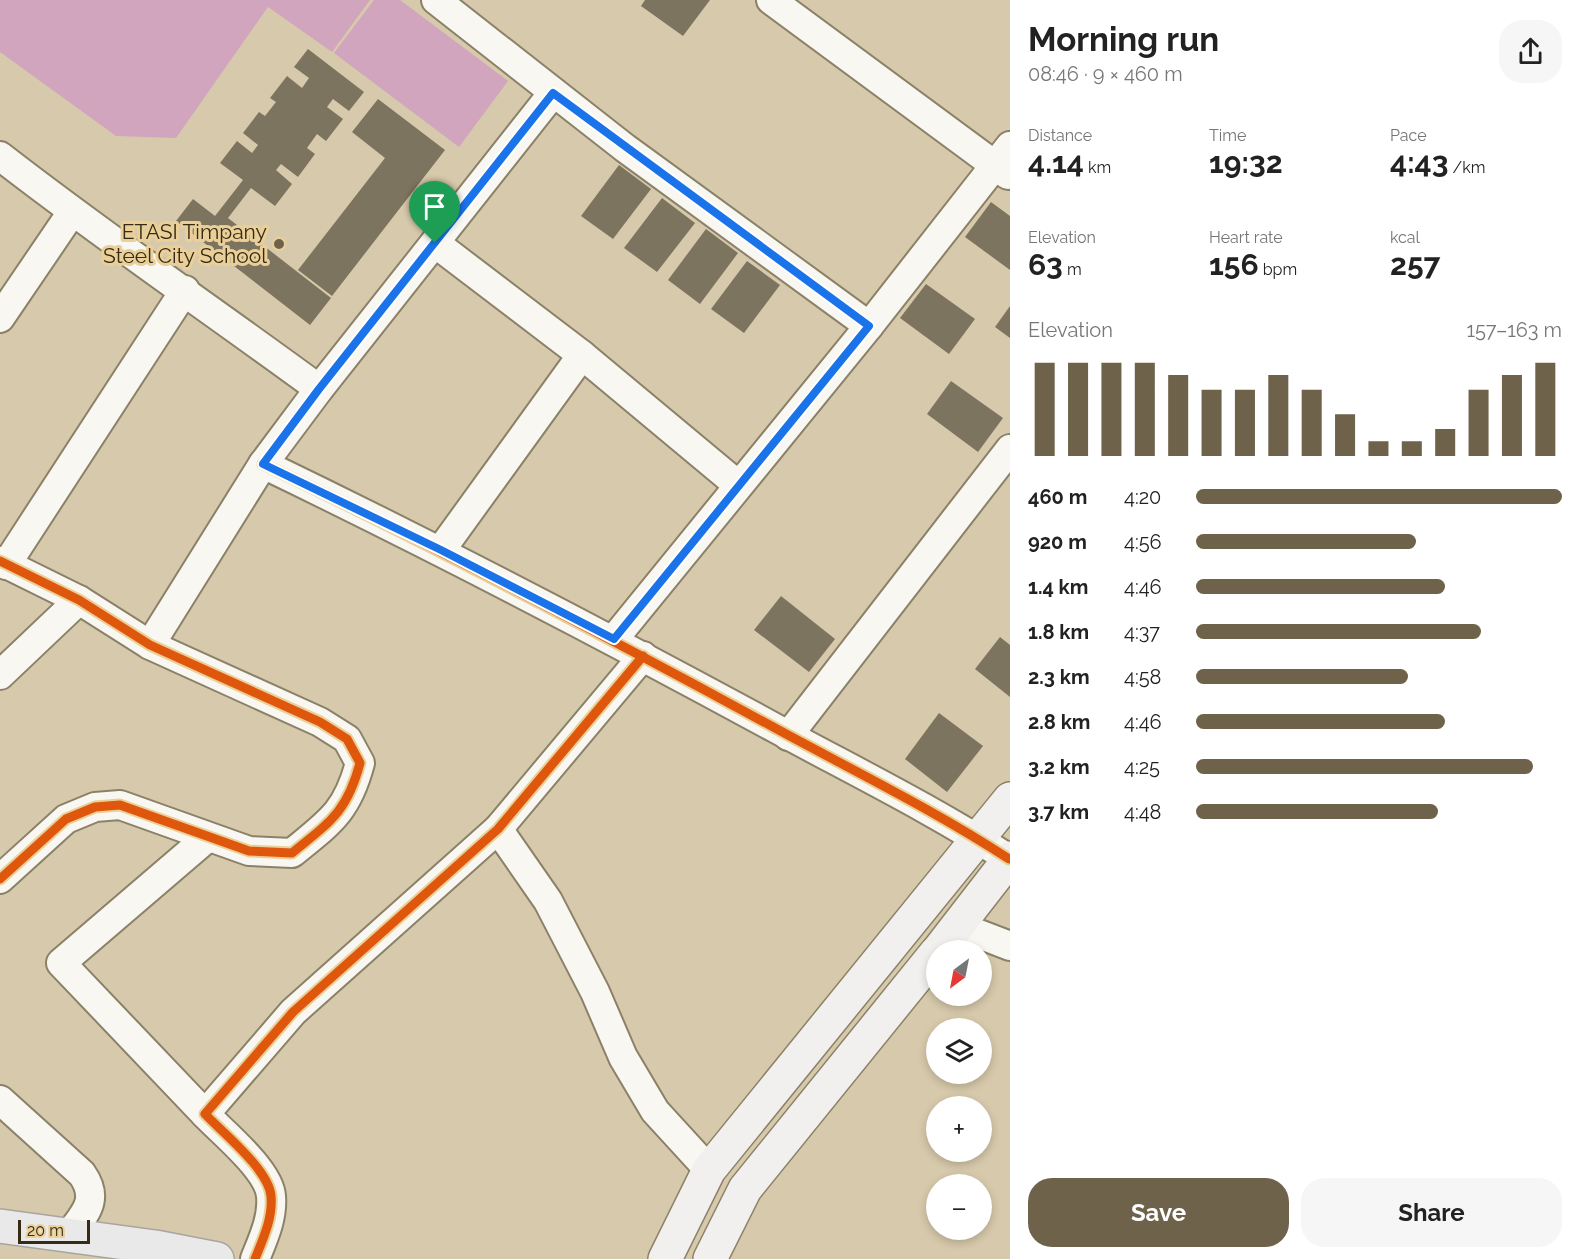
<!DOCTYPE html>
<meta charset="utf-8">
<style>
body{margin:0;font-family:Raleway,sans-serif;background:#f6f6f6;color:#222;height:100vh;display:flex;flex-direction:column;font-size:22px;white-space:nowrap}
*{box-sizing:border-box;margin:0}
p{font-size:20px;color:#767676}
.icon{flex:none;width:33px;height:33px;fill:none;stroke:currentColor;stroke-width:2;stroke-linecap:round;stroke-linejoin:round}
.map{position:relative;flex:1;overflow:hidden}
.sheet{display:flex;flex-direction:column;background:#fff;width:570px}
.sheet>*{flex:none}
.needle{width:39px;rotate:212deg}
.controls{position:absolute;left:926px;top:940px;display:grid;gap:12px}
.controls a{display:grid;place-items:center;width:66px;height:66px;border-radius:50%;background:#fff;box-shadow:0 3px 9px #0003;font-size:30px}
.scale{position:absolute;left:18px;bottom:15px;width:72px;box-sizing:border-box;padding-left:6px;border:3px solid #362c16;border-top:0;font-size:16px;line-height:21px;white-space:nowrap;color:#362c16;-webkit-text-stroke:4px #ead098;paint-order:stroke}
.pin{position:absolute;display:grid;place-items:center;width:51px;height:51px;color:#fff;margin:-62px -26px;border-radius:50% 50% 50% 0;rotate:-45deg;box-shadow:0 0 6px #0007}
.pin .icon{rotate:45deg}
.round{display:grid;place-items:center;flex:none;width:63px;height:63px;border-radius:24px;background:#f6f6f6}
.summary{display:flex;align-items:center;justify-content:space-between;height:102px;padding:0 18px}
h1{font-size:33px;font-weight:700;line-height:45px}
.metrics{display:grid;grid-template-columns:repeat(3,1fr);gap:9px;height:102px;padding:6px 18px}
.metrics div{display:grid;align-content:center}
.metrics b{font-size:30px;font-weight:700}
.metrics small{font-size:16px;font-weight:400}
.metrics p{font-size:16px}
.chart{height:168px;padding:12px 18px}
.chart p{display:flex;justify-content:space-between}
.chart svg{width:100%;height:108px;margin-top:6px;stroke:#6e634a;stroke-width:6}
.button{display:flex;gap:12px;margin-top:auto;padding:12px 18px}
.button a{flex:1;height:69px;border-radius:24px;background:#6e634a;color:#fff;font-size:24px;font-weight:700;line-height:69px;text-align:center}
.button a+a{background:#f6f6f6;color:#222}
ul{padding:0 18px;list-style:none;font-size:20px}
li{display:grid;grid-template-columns:96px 72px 1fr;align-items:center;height:45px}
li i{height:15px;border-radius:8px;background:#6e634a}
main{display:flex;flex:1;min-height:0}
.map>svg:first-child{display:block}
.green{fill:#d1a5bd}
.building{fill:#7d745f}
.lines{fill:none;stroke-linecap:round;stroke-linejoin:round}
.street-casing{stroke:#8b8168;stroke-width:32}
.secondary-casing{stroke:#8b8168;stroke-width:36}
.primary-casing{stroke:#a8a59f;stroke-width:36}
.street{stroke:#f9f7f2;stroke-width:28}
.secondary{stroke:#f1f0ee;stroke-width:33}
.primary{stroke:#e9e9ea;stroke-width:33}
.cycleway-casing{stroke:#ead098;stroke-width:13}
.cycleway{stroke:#df570c;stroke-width:9}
.route-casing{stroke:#fff;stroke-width:12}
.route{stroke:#1a73e8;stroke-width:8}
.poi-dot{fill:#6e634a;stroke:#ead098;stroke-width:2}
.labels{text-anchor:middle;stroke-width:6;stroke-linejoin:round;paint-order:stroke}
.poi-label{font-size:21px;fill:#362c16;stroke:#ead098;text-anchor:end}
</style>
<main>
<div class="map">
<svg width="1010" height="1259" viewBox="0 0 1010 1259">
<rect width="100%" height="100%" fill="#d7c9ab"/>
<g class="green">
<path d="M0,0H370L332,52L268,7L176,138L116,136L0,52Z"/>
<path d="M374,0H400L508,81L459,147L334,53Z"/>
</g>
<g class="building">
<path d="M645,0H710L683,36L641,6Z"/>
<path d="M308,49L364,92L349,111L333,99L327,107L343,119L326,141L317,134L307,148L315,154L298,177L281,164L276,170L292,184L275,206L251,188L228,218L331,298L310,325L176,221L193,199L215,216L243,180L220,163L237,141L252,153L258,145L243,133L259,112L265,116L276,102L270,98L287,76L302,88L309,78L294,67Z"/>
<path d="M378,99L445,150L332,296L298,270L385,158L352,132Z"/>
<path d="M619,165L651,189L613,239L581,216Z"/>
<path d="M662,198L695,223L657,272L624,248Z"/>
<path d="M991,202L1010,216V270L965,237Z"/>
<path d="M706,229L738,253L700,304L668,280Z"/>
<path d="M747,261L780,285L744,333L711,309Z"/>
<path d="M926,284L975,319L949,354L900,318Z"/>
<path d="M1010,306V338L995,327Z"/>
<path d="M951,381L1003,418L978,452L927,414Z"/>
<path d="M781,596L835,639L809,672L754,630Z"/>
<path d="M1000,637L1010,645V697L975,669Z"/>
<path d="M939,713L983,746L947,792L905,759Z"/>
</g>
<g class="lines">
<defs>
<g id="street">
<path d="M436,0L625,148L869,326"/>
<path d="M771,0L1008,175"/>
<path d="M0,156C104,237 213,311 319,389"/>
<path d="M435,243L582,355L738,485"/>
<path d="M0,318L72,212"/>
<path d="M263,464C437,548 606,636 775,728C854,771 934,810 1009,859"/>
<path d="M441,550L582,355"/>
<path d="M0,561L79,600L150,645L320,722L347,739L360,763C347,812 330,822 292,853L249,851L120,805L95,807L66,819L0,879"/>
<path d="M6,565L185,290"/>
<path d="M614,639L869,326L1010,146"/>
<path d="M150,645L263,464L319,389L553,93"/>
<path d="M0,675L79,600"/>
<path d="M788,736L1010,449"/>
<path d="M498,829L548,901L595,992L623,1057L655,1111L709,1170"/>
<path d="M958,926L1010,946"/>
<path d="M0,1100L82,1174C100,1200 85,1213 69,1235"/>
<path d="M205,1114L61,963L208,837"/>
<path d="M255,1259C263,1239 273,1218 271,1196C269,1170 223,1133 205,1114L293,1012L498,829L643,656"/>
</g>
<g id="secondary">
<path d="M938,951L1010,858"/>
<path d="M665,1259L709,1170L1010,799"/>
<path d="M710,1259L745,1189L936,953"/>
</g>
<path id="primary" d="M0,1226L155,1247L217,1259"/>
</defs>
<use href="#street" class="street-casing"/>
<use href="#secondary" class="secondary-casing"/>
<use href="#primary" class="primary-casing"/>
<use href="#street" class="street"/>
<use href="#secondary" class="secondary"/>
<use href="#primary" class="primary"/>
<defs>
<g id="cycleway">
<path d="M263,464C437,548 606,636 775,728C854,771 934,810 1009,859"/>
<path d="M0,561L79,600L150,645L320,722L347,739L360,763C347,812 330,822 292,853L249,851L120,805L95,807L66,819L0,879"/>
<path d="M255,1259C263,1239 273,1218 271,1196C269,1170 223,1133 205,1114L293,1012L498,829L643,656"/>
</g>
</defs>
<use href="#cycleway" class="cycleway-casing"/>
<use href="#cycleway" class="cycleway"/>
</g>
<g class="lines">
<defs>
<path id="route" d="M553,93L869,326L614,639L441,550L263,464L319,389Z"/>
</defs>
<use href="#route" class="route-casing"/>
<use href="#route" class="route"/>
</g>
<circle class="poi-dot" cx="279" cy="244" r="6"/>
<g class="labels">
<g class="poi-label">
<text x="267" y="239">ETASI Timpany<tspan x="267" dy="24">Steel City School</tspan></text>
</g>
</g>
</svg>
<div class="controls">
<a><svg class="needle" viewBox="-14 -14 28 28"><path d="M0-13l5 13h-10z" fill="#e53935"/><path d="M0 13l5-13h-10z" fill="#767676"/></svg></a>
<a><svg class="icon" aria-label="layers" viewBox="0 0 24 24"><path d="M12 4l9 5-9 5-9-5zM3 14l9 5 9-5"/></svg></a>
<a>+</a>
<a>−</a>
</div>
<div class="scale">20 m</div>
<div class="pin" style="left:435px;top:243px;background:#1e9e55"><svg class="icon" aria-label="arrive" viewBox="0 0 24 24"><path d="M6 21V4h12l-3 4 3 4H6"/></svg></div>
</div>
<section class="sheet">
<div class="summary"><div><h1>Morning run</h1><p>08:46 · 9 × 460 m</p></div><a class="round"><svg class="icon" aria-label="share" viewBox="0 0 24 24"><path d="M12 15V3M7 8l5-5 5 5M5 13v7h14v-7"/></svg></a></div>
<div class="metrics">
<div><p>Distance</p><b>4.14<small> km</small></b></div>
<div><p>Time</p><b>19:32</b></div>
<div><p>Pace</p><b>4:43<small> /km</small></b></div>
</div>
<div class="metrics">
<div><p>Elevation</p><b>63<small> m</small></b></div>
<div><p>Heart rate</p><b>156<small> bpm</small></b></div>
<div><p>kcal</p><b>257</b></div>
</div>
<div class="chart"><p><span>Elevation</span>157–163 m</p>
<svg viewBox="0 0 160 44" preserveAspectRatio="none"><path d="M5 44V6M15 44V6M25 44V6M35 44V6M45 44V11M55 44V17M65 44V17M75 44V11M85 44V17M95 44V27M105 44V38M115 44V38M125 44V33M135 44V17M145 44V11M155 44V6"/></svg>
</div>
<ul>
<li><b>460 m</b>4:20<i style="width:100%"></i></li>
<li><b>920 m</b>4:56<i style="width:60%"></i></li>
<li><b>1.4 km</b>4:46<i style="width:68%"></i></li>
<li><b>1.8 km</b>4:37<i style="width:78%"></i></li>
<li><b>2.3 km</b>4:58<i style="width:58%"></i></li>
<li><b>2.8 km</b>4:46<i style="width:68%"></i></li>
<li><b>3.2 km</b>4:25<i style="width:92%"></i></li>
<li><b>3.7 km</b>4:48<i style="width:66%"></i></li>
</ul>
<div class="button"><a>Save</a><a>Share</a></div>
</section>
</main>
